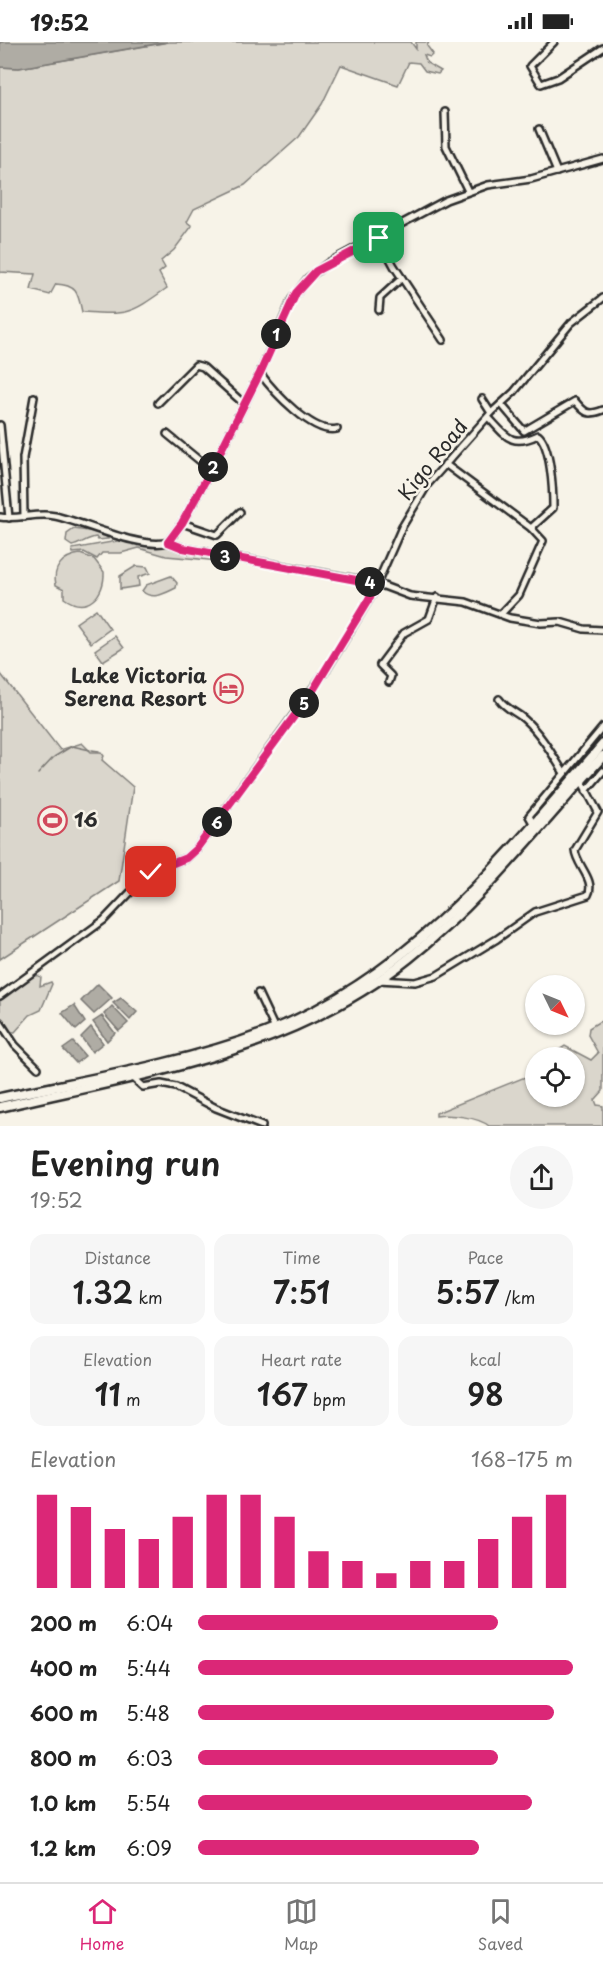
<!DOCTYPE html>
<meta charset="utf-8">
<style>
body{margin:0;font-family:"Playpen Sans",sans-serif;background:#f6f6f6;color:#222;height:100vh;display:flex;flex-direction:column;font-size:22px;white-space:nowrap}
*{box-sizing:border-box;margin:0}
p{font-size:20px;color:#767676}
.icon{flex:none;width:33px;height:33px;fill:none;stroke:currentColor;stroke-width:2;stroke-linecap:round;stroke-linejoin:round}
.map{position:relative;height:1084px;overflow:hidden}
.drawer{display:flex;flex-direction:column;background:#fff;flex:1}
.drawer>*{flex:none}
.needle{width:39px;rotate:133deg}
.controls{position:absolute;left:525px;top:933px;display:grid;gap:12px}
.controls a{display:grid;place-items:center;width:60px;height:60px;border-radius:50%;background:#fff;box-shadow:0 2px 4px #0004;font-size:30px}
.pin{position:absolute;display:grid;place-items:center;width:51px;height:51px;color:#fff;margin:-26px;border-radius:12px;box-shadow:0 3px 9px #0006}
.km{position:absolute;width:30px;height:30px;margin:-15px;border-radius:50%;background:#222;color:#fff;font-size:16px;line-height:30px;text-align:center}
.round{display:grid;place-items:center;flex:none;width:63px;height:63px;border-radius:32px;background:#f6f6f6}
.overview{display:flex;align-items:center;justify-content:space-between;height:102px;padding:0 30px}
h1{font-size:33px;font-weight:600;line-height:45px}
.stats{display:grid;grid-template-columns:repeat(3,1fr);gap:9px;height:102px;padding:6px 30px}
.stats div{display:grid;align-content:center;border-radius:15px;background:#f6f6f6;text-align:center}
.stats b{font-size:30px;font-weight:600}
.stats small{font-size:16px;font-weight:400}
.stats p{font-size:16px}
.chart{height:168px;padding:12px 30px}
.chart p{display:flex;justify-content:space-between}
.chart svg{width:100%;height:108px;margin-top:6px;stroke:#db2777;stroke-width:6}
ul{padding:0 30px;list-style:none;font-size:20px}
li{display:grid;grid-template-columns:96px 72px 1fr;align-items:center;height:45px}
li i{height:15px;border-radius:8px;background:#db2777}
.status{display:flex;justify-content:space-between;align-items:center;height:42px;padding:0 30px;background:#fff;direction:ltr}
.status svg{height:16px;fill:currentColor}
.tabs{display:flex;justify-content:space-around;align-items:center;height:84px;border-top:2px solid #e0e0e0;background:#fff;font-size:16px;color:#767676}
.tabs a{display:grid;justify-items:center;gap:3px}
.tabs .on{color:#db2777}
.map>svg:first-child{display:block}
.green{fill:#dad6cc;stroke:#82807c;stroke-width:1.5}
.water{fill:#afaca4;stroke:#7a7874;stroke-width:1.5}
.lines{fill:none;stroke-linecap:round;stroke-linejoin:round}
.stream{stroke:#7a7874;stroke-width:1.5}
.minor-casing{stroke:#2b2b2b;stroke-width:10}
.highway-casing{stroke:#2b2b2b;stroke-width:13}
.minor{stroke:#f7f3e8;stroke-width:5}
.highway{stroke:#f7f3e8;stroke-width:8}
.route-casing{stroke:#fff;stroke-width:12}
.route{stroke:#db2777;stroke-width:8}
.labels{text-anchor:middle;stroke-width:5;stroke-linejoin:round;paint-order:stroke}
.street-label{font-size:20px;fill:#2b2b2b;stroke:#f7f3e8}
.poi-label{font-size:20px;font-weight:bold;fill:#2b2b2b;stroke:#f7f3e8;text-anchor:end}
</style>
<div class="status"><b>19:52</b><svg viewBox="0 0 49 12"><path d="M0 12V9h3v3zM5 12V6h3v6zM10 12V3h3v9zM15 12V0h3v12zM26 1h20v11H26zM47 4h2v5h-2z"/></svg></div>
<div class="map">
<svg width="603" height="1084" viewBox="0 0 603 1084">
<rect width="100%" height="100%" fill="#f7f3e8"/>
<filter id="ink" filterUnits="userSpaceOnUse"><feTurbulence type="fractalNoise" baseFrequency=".0167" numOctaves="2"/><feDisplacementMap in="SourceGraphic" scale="12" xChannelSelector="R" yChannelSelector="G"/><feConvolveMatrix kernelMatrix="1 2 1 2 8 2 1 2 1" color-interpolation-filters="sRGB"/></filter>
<g filter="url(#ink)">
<g class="green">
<path d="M169,0H411L416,7V0H429L427,4L433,12L430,15L424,13L427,21L441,29L438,32L425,29L419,21L409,20L398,43L341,23L322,62L299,95L245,143L194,167L187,180L192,184L174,208L161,219L165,226L159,231L167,246C129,273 128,273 82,270C78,251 77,243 56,242L50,253L31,248L35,232L0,230V25L19,26Z"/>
<path d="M74,487L103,491L108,497L98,498L96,495C87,496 81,502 72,504L66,500L67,492Z"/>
<path d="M123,498L164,504C178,501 212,509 221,519L166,514L139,506L121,511H102L97,517L84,510L73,511L72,507Z"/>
<path d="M80,512L94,517L104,530C105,553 87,573 64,556V547L56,543C52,526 63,514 80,512Z"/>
<path d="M136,524L147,525L150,531L138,535L139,544L120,547V534Z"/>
<path d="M171,534L177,541L176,546C165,551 153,559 142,549L146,543Z"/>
<path d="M96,567L110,587L91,601L76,581Z"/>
<path d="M115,594L124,606L103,619L95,608Z"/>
<path d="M0,631L60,708L82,701L91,710H101L104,714L102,718L133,745L119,839L0,917Z"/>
<path d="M36,933L41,935L40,944L51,940L52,942L41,968L30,973L15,990L0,989V959L22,940Z"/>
<path d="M600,979L603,984V1049L595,1058L597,1063L603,1064V1084H489C478,1075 450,1072 436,1074V1071L535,1031L536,1054H574V1016L548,1015L565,1004L591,1018L598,1011L588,993L589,986Z"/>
</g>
<g class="water">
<path d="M0,0H167L19,26L0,25Z"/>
<path d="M98,942L112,956L94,972L81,959Z"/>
<path d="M121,956L137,970L130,978L113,961Z"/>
<path d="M74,963L85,980L76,988L62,971Z"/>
<path d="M112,964L128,981L119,989L104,972Z"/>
<path d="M102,974L115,991L107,999L93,980Z"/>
<path d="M91,985L103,1001L92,1010L81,995Z"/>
<path d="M73,1000L85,1014L76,1021L63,1007Z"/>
</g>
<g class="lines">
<g class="stream">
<path d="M92,708L99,709"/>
<path d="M54,715L72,704L90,708"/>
<path d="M38,732L53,716"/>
</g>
<defs>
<g id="minor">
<path d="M554,0L530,24L541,42L558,36L603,6"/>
<path d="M445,70L446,104L468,149"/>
<path d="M539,87L557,130"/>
<path d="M379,196L394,224L443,298"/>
<path d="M379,268L380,256L402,236"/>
<path d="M260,331C273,349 313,393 337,387"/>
<path d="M482,357L491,371"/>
<path d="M158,361L196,323L203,325L243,361"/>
<path d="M501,362L524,389L575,359C585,371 588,374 603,368"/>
<path d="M488,375C506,394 511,406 538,393C551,403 553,449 553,466L531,486"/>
<path d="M0,383L9,476"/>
<path d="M167,392L211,428"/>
<path d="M445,422L531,486L543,499L519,553L501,572"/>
<path d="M0,475C19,478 36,470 55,474C83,480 142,508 168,500L182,481L211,428L260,331L292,257L308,236L328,221L446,158L488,143L531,137L603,117"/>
<path d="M24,475L23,416L34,355"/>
<path d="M182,481L217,493L240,470"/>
<path d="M168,500L183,506L373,540L410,554L466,560L510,576L541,581L560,580L584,587L603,588"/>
<path d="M389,640L391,634L380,623L404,591L429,577L437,555"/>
<path d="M499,657C507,668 515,669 524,677C541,692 552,712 564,731"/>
<path d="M586,749L603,729"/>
<path d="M533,781L529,774L534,768L603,685"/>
<path d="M378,938L415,940L436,934L497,897L535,870L588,853C596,838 576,823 575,808L598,770L581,738"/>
<path d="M258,951L275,987"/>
<path d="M0,954L104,878L145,835L160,826L186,816L197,806L327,627L373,551L402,485L428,442L491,371L514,350L571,281L603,256"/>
<path d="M0,980L15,1003L38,1026"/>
<path d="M132,1035L143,1045L161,1042L176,1045L216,1066L262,1084"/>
</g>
<g id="highway">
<path d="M0,1056C89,1037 179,1023 265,991C409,937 506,815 603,702"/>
<path d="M0,1065C144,1031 289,1012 409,916C482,858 540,783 603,714"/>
</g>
</defs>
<use href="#minor" class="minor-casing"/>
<use href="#highway" class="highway-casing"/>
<use href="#minor" class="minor"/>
<use href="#highway" class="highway"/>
</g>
</g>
<g class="lines" filter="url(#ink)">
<defs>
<path id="route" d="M151,830L186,816L197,806L312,650L378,542L183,506L168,500L182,481L211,428L260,331L296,251L316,229L379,196"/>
</defs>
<use href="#route" class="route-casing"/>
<use href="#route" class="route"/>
</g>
<defs>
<symbol id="hotel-ring" viewBox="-11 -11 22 22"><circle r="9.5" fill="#f7f3e8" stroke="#d1495b" stroke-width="1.5"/><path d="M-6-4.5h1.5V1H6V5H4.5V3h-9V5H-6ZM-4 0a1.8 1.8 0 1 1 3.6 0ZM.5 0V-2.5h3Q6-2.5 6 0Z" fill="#d1495b"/></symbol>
<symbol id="stadium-ring" viewBox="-11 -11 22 22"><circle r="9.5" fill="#f7f3e8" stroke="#d1495b" stroke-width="1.5"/><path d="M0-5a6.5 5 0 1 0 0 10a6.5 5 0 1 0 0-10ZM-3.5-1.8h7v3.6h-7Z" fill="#d1495b"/></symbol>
</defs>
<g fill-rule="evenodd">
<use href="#hotel-ring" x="212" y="630" width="33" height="33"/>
<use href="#stadium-ring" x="36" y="762" width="33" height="33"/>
</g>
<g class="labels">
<g class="street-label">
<text transform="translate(433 418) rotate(-51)" y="7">Kigo Road</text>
</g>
<g class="poi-label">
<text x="207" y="641">Lake Victoria<tspan x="207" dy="23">Serena Resort</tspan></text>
<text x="74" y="785" text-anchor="start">16</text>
</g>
</g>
</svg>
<div class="controls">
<a><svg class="needle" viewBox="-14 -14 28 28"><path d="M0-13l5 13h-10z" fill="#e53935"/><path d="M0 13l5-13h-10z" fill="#767676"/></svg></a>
<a><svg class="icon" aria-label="locate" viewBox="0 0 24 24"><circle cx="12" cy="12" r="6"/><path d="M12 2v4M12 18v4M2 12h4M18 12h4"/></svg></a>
</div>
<div class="pin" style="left:379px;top:196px;background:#1e9e55"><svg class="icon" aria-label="arrive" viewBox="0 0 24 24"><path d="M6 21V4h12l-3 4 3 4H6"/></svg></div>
<div class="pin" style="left:151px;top:830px;background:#d93025"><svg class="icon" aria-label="check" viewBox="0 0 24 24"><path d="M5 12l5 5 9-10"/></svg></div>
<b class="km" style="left:276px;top:292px">1</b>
<b class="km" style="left:213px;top:425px">2</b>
<b class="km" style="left:225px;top:514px">3</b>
<b class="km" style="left:370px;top:540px">4</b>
<b class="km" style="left:304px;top:661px">5</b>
<b class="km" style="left:217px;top:780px">6</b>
</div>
<section class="drawer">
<div class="overview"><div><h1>Evening run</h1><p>19:52</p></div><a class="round"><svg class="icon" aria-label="share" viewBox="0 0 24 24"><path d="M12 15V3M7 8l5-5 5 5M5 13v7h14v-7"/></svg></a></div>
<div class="stats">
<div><p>Distance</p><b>1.32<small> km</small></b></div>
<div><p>Time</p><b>7:51</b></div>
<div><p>Pace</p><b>5:57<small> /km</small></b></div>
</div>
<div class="stats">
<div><p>Elevation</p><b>11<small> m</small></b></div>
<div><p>Heart rate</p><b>167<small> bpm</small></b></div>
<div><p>kcal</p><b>98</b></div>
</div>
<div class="chart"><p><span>Elevation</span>168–175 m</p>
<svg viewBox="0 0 160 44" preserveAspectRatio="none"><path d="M5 44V6M15 44V11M25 44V20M35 44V24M45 44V15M55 44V6M65 44V6M75 44V15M85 44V29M95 44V33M105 44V38M115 44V33M125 44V33M135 44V24M145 44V15M155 44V6"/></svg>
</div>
<ul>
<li><b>200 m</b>6:04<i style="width:80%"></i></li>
<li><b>400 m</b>5:44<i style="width:100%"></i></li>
<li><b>600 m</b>5:48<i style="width:95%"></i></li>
<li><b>800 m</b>6:03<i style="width:80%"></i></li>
<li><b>1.0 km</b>5:54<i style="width:89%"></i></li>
<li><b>1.2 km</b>6:09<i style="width:75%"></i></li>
</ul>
</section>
<nav class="tabs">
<a class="on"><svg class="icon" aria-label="home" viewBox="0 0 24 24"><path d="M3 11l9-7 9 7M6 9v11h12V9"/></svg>Home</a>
<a><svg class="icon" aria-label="map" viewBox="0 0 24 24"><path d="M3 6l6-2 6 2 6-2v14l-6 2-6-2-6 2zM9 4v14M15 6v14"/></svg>Map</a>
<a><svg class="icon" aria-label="saved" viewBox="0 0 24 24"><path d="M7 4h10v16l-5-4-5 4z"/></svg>Saved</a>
</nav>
